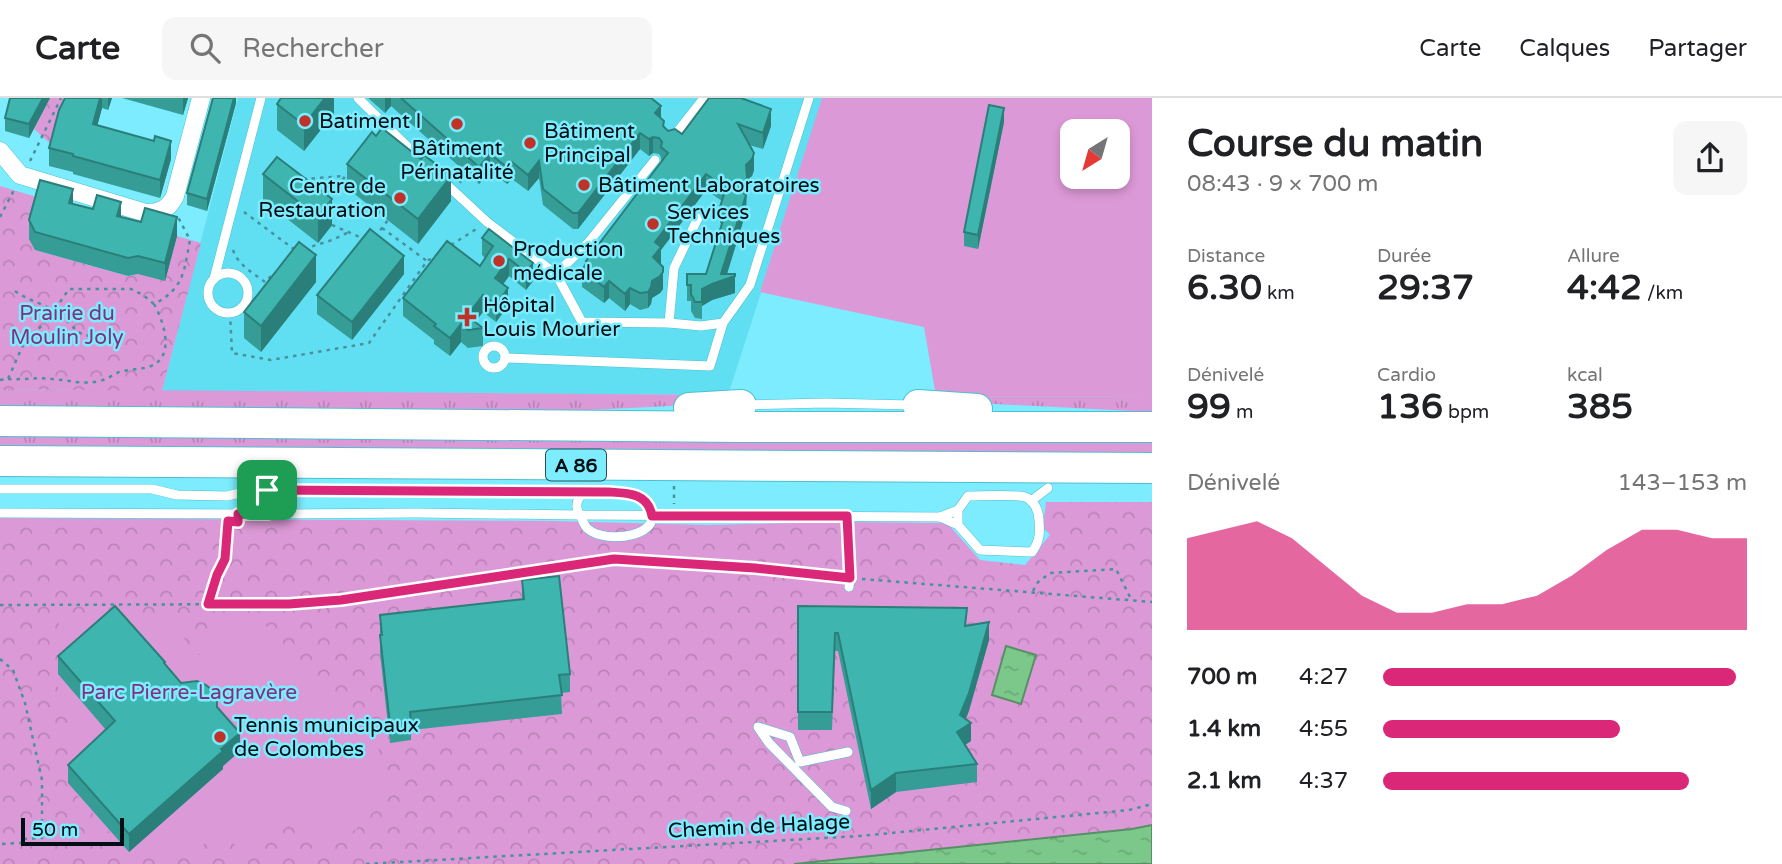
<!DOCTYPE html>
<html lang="fr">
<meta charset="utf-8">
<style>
body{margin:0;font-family:"Varela Round",sans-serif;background:#f6f6f6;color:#202124;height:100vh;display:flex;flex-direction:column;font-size:26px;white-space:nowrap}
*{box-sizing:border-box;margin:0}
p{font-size:23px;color:#757577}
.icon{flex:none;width:38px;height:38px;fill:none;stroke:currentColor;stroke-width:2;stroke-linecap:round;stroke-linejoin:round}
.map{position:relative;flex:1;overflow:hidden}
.sheet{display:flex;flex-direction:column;background:#fff;width:630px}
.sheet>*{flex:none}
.needle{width:46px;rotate:217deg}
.fabs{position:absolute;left:1060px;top:21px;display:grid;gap:14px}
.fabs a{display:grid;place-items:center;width:70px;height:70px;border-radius:14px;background:#fff;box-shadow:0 4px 10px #0003;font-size:35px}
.scale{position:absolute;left:21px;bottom:18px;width:103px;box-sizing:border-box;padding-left:7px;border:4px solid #000f13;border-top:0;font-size:19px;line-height:24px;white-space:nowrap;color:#000f13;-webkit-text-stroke:5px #7cecfe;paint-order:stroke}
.pin{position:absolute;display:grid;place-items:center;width:60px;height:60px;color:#fff;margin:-30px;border-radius:14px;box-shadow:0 4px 10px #0006}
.round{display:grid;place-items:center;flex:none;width:74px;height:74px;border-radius:14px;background:#f6f6f6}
.overview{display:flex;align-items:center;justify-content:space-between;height:119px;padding:0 35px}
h1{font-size:38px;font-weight:700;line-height:52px}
.stats{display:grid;grid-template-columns:repeat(3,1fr);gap:10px;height:119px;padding:7px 35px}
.stats div{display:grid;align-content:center}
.stats b{font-size:35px;font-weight:700}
.stats small{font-size:19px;font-weight:400}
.stats p{font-size:19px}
.chart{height:196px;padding:14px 35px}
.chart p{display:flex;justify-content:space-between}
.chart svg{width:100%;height:126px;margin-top:7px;fill:#db2777;opacity:.7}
ul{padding:0 35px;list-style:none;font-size:23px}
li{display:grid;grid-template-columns:112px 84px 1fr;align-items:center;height:52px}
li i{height:18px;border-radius:9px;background:#db2777}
header{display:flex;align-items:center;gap:42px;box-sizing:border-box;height:98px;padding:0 35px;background:#fff;border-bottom:2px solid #e0e0e0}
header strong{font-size:33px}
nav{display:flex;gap:38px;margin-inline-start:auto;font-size:24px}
.search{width:490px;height:63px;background:#f6f6f6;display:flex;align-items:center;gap:18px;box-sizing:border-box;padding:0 24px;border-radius:14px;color:#757577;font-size:26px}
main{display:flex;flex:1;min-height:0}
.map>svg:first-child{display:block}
.built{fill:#61dff2}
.grass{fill:url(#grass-tufts)}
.park{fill:url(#park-crowns)}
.pitch{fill:#dc99d7;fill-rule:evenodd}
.water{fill:url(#water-ripples);stroke:#579066;stroke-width:2}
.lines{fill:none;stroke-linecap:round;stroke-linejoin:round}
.lane-casing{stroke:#4cc0d1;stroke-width:10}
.street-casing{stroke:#4cc0d1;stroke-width:19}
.highway-casing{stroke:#4cc0d1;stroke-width:32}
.path{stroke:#49919d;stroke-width:2.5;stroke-dasharray:3.5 5;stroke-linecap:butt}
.lane{stroke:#fff;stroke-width:9}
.street{stroke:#fff;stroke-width:18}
.highway{stroke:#fff;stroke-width:30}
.wall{fill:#359d96}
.shaded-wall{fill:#2b7f7a}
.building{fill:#3eb6af;stroke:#2b7f7a;stroke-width:2}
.route-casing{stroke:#fff;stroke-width:14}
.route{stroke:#db2777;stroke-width:9}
.poi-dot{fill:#c03228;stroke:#7cecfe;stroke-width:2.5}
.labels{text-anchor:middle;stroke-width:5;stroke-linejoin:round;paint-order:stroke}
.shield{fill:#7cecfe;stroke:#25515a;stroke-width:2}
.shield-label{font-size:19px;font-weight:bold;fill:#000f13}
.poi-label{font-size:21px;fill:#000f13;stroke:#7cecfe;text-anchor:start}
.park-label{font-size:21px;fill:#80317e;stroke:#7cecfe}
.street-label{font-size:21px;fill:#000f13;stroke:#7cecfe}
</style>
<header>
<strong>Carte</strong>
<div class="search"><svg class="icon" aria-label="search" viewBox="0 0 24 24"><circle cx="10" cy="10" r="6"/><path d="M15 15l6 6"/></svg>Rechercher</div>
<nav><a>Carte</a><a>Calques</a><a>Partager</a></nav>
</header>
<main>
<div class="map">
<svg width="1152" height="766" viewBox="0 0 1152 766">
<defs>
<pattern id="grass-tufts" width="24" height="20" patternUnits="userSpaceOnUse" patternTransform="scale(1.75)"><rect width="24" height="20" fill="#dc99d7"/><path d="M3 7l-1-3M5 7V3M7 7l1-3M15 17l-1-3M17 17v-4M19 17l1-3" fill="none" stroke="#bb83b8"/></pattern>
<pattern id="park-crowns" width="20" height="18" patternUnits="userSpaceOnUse" patternTransform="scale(1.75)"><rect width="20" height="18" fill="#dc99d7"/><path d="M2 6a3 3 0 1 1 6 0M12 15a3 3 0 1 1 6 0" fill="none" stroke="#bb83b8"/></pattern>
<pattern id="water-ripples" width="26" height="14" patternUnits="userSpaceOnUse" patternTransform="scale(1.75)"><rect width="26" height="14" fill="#7cc88a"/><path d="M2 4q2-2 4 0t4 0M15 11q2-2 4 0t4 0" fill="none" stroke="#69ab76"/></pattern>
</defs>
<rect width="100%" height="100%" fill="#7cecfe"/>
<path class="built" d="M238,0H824L728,297L162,293Z"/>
<g class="grass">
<path d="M0,291L728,297L712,306L589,312L0,311Z"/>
<path d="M936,298L1152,299V314L937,303Z"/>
<path d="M0,331L1152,340V362L0,356Z"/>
</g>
<g class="park">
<path d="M50,0H74L54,49L34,31Z"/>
<path d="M0,88L40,100L35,152L128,178L138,176L177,138L201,145L162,293L0,291Z"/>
<path d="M1046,404H1152V727L1132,731L794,766H0V420L551,423L708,427L846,424L947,425L980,462L1025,467L1050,437L1043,429Z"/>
</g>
<g class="pitch">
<path d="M822,0H1152V299L936,298L924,229L760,194ZM1073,33H1118V79H1073Z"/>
<path d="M122,515C158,515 180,511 188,554L200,557C211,530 223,514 254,515L378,648L385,703L355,732L320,756L291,725L249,761L221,733L195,753H145L129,756L66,685L71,630L56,583L59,524L80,523Z"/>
</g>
<g class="water">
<path d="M1006,548L1036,557L1021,606L992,597Z"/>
<path d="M1152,727V766H794L1132,731Z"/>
</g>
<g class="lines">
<defs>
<g id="lane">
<path d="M358,0L424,65"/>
<path d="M671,42L704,0"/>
<path d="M444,84L487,124L556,176L588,145L655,62"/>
<circle cx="228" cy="195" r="20"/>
<path d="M556,176L582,224L669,225L701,228L723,225L750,187L809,0"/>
<path d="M214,181L261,0"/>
<path d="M669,225L674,170L698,120"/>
<circle cx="494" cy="259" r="11"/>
<path d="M505,260L710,268L723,225"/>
<path d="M744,307L825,305L912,307"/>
<path d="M0,391H152L177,397L227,398L253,392L609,394C617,395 628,394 636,396C641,398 645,403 648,407C669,438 606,447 588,431C585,429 582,421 580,417L416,415L282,416L0,415"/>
<path d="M267,392C259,401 261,407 268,416"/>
<path d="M584,394C577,401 574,408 580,417L940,419L958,412"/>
<path d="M1031,403L1048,390"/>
<path d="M282,416L287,410L289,403L283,392"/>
<path d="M847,418L850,480L849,489"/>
<path d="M940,419L958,427L980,452L1032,454C1040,443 1040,435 1039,422C1039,413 1034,402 1025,399C1016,396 980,398 968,398L958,412V427"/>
<path d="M846,713L832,709L769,645L758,629L790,639L800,664L848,654"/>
</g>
<path id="street" d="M0,53L20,77L146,115C160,115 169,111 175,98L201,0"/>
<g id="highway">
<path d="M918,307L977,311"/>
<path d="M689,310L741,307"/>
<path d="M0,323L741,329H1152"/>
<path d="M0,363L1152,370"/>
</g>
</defs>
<use href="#lane" class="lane-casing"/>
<use href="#street" class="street-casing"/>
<use href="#highway" class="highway-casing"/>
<g class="path">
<path d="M30,63L61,0"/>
<path d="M303,81L345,78"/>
<path d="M460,85L465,72"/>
<path d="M326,101L349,74"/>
<path d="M244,114L295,152"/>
<path d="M0,119L15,90"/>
<path d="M332,127L362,140"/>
<path d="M382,130L427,163"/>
<path d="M375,139L388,122"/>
<path d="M451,147L478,130"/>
<path d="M304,151L332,142L347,135"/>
<path d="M233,152C238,167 253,175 265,184L274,175"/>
<path d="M15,193C27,202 42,205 54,213C82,231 72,243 112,236"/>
<path d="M230,215L232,255L271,262L369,245L427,163L437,157"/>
<path d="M8,281C23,282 37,279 52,281C68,282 83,287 100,283C107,281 113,277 119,274C129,271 141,272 151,268C176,258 163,222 154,206"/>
<path d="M0,282L8,281L23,247L50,219L69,191H131L143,197L154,206C185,190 184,172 190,142L178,119"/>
<path d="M674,388V406"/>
<path d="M862,481L1152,504"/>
<path d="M1033,493L1038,484L1050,475L1116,471L1131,501"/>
<path d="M208,506L217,477L225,461L227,428"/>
<path d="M0,507L289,506L341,502L614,461L755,470L838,479"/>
<path d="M0,561L13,572L25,605L42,682V740L21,741V745L0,746"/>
<path d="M366,766L860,738L1129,712L1152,706"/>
</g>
<use href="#lane" class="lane"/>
<use href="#street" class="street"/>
<use href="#highway" class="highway"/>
</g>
<g class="wall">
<path d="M50,0L29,40L5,33V20Z"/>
<path d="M65,0H112L108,12L102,10L97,28L171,61L160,100L73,76V74L49,68V50Z"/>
<path d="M122,0H188L183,17Z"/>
<path d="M236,0V5L207,113L187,107V95Z"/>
<path d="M334,0V15L304,53L277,32V6Z"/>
<path d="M368,0H651L664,29L668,33L682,36L744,0V2L771,28L763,51L749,47L754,72L752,78L747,82L746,114L727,176L735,195L712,202L702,208V221L695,220L691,213V203H687V176H706L722,126L720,125V109L722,103L706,92L661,152L660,167L663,191L660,195L652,200L651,206L648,210L640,212L630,206L625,213L609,200L604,205L582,189V172L586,167V163L661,64V59L659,56L653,55L649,58L640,51L578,131H573L543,107L539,80L528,93L512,81L507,86L490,73L479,86L391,8L385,15Z"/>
<path d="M1004,24L978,151L964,148V134Z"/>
<path d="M347,66L451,103L418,146L347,90Z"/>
<path d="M263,76L332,127L318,145L263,102Z"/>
<path d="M73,106L121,119L177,138L165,183L138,176L128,178L35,152L29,141V122Z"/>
<path d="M489,131L533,183L526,192L509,178L503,186L508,208L496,224L483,214L475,224L483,230V248L468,250L461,244L450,258L434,246V242L403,218V200L480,168L485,160L482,157V140Z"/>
<path d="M404,176L352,242L317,216V197Z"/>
<path d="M316,184L261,254L244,240V214Z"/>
<path d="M522,482L570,576V594L561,595L562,616L411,632V642L390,645L380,555V517L522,501Z"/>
<path d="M798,508L967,527L989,542L966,621L971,643L965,647L977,666V684L896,694L871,711L838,553H835L832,632H798Z"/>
<path d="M58,558L165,566L181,585L217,609L240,653L223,668V671L129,754L68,685V667L106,632L58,576Z"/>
</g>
<g class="shaded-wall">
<path d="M43,0H50L29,40V26Z"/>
<path d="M100,0H102V10L93,44V26Z"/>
<path d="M108,0H112L108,12Z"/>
<path d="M183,0H188L183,17Z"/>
<path d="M234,0H236V5L207,113V101Z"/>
<path d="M325,0H334V15L304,53V27Z"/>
<path d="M385,0H391V8L385,15Z"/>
<path d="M661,8V24L655,15Z"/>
<path d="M1004,10V24L978,151V137Z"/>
<path d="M771,11V28L763,51V35Z"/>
<path d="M640,35V51L578,131V115Z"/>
<path d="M653,39V55L649,58V41Z"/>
<path d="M171,43V61L160,100V82Z"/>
<path d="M754,55V72L752,78L747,82L746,114L725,182L735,178V195L712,202L702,208V191L721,176L738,91L746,67Z"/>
<path d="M490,56V73L479,86V69Z"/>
<path d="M539,63V80L528,93V77Z"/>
<path d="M512,64V81L507,86V69Z"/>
<path d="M706,76V92L661,152V166L653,176V159L655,144Z"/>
<path d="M451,78V103L418,146V121Z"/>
<path d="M73,91V109L69,105Z"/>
<path d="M332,101V127L318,145V119Z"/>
<path d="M121,104V122L117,118Z"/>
<path d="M177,119V138L165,183V165Z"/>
<path d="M316,157V184L261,254V228Z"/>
<path d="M404,158V176L352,242V224Z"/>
<path d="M509,161V178L495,198V180Z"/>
<path d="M533,165V183L526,192V174Z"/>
<path d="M663,174V191L660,195L652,200L651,206L648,210V194L652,183Z"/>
<path d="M609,183V200L604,205V189Z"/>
<path d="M508,190V208L496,224V207Z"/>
<path d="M630,190V206L625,213V196Z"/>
<path d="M483,197V214L468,233L467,218Z"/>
<path d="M461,226V244L450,258V240Z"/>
<path d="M989,524V542L969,613L962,630L971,625V643L957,652V634L960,617Z"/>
<path d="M240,635V653L223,668V671L129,754V736L221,651Z"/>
<path d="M896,675V694L871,711V692Z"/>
</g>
<g class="building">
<path d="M10,0H43L29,26L5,20Z"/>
<path d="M65,0H100L93,26L154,43L155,38L171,43L160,82L73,58V56L49,50L59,12Z"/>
<path d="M213,0H234L207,101L187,95Z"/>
<path d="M281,0H325L304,27L277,6Z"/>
<path d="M401,0H651L661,8L655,15L664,23L663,28L668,33L675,31L682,36L709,0H741L771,11L763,35L738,26L754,55L752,61L746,67L747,80L738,91L746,97L721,176H735V178L712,186L702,191V204H695L691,196V187H687V176H706L726,113L720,109L726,90L706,76L655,144L661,149L653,159L663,169V174L660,178L652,183L651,189L648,194L640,195L630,190L625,196L609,183L604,189L582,172L587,164L586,163L668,55L661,49L662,44L659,40L653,39L649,41L640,35L578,115H573L543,91L539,63L528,77L512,64L507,69L490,56L479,69Z"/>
<path d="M989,7L1004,10L978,137L964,134Z"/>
<path d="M382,30L421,61L424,57L451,78L418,121L347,66L372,34L376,38Z"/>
<path d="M277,59L332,101L318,119L263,76Z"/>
<path d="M40,82L73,91L69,105L93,111L97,97L121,104L117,118L141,124L145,110L177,119L165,165L138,158L128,160L35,134L29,122Z"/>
<path d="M370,131L404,158L352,224L317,197Z"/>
<path d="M489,131L533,165L526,174L509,161L495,180L508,190L496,207L483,197L467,218L483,230L468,232L461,226L450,240L434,228L436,226L403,200L447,143L480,168L493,148L482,140Z"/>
<path d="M299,144L316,157L261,228L244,214Z"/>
<path d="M559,478L570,576L559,577L562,597L410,614L411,624L390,626L380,537H382L380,517L524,501L522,482Z"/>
<path d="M115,508L165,564L164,565L181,585L197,583L206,587L212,592L217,602V609L240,635L221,651L223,653L129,736L68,667L115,623L58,558Z"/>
<path d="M798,508L967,510L965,528L989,524L969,595L960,617L971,625L957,634L977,666L896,675L871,692L838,535H835L832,614H798Z"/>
</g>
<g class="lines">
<defs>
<path id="route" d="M267,392L609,394C628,395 648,395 652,418H847L850,480L755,470L614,461L341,502L289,506H208L217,477L225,461L228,423L238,424V416H268C261,407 259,401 267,392Z"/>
</defs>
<use href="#route" class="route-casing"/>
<use href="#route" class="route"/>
</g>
<g class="poi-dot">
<circle cx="305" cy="23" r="7"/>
<circle cx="457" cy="26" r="7"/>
<circle cx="530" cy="45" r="7"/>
<circle cx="584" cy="87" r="7"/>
<circle cx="400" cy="100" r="7"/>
<circle cx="653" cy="126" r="7"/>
<circle cx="499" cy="163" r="7"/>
<path d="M463.5 208.5h7v7h7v7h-7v7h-7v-7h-7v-7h7z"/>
<circle cx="220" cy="639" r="7"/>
</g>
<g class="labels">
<rect class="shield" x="546" y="351.5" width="60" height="31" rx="5"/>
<g class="shield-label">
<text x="576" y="374">A 86</text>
</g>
<g class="poi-label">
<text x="319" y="30">Batiment I</text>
<text x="544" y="40">Bâtiment<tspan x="544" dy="24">Principal</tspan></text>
<text x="457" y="57" text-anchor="middle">Bâtiment<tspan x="457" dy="24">Périnatalité</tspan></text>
<text x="598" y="94">Bâtiment Laboratoires</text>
<text x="386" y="95" text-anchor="end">Centre de<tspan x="386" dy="24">Restauration</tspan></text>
<text x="667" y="121">Services<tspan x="667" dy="24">Techniques</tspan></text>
<text x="513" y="158">Production<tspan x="513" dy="24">médicale</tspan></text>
<text x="483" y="214">Hôpital<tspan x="483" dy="24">Louis Mourier</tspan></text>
<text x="234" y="634">Tennis municipaux<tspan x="234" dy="24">de Colombes</tspan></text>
</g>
<g class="park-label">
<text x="67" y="222">Prairie du<tspan x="67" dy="24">Moulin Joly</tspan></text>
<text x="189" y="601">Parc Pierre-Lagravère</text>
</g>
<g class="street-label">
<text transform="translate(759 728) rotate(-3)" y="7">Chemin de Halage</text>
</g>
</g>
</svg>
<div class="fabs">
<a><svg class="needle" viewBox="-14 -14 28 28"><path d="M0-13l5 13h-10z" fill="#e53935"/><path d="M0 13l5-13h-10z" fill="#757577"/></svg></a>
</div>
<div class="scale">50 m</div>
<div class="pin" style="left:267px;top:392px;background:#1e9e55"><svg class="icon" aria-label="arrive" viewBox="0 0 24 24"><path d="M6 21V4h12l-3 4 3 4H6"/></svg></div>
</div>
<section class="sheet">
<div class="overview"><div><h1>Course du matin</h1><p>08:43 · 9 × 700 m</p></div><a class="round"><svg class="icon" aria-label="share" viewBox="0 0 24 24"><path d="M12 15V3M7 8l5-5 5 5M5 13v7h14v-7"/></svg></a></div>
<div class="stats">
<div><p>Distance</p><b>6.30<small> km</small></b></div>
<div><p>Durée</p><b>29:37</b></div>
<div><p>Allure</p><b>4:42<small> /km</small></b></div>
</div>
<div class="stats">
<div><p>Dénivelé</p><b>99<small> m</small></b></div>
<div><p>Cardio</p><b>136<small> bpm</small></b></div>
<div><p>kcal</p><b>385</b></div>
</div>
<div class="chart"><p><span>Dénivelé</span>143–153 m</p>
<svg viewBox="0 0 160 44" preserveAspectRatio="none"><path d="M0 44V12L10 9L20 6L30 12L40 22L50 32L60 38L70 38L80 35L90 35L100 32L110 25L120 16L130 9L140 9L150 12L160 12V44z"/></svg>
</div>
<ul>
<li><b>700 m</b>4:27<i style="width:97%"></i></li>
<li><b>1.4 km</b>4:55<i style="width:65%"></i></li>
<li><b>2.1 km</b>4:37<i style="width:84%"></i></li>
</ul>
</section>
</main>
